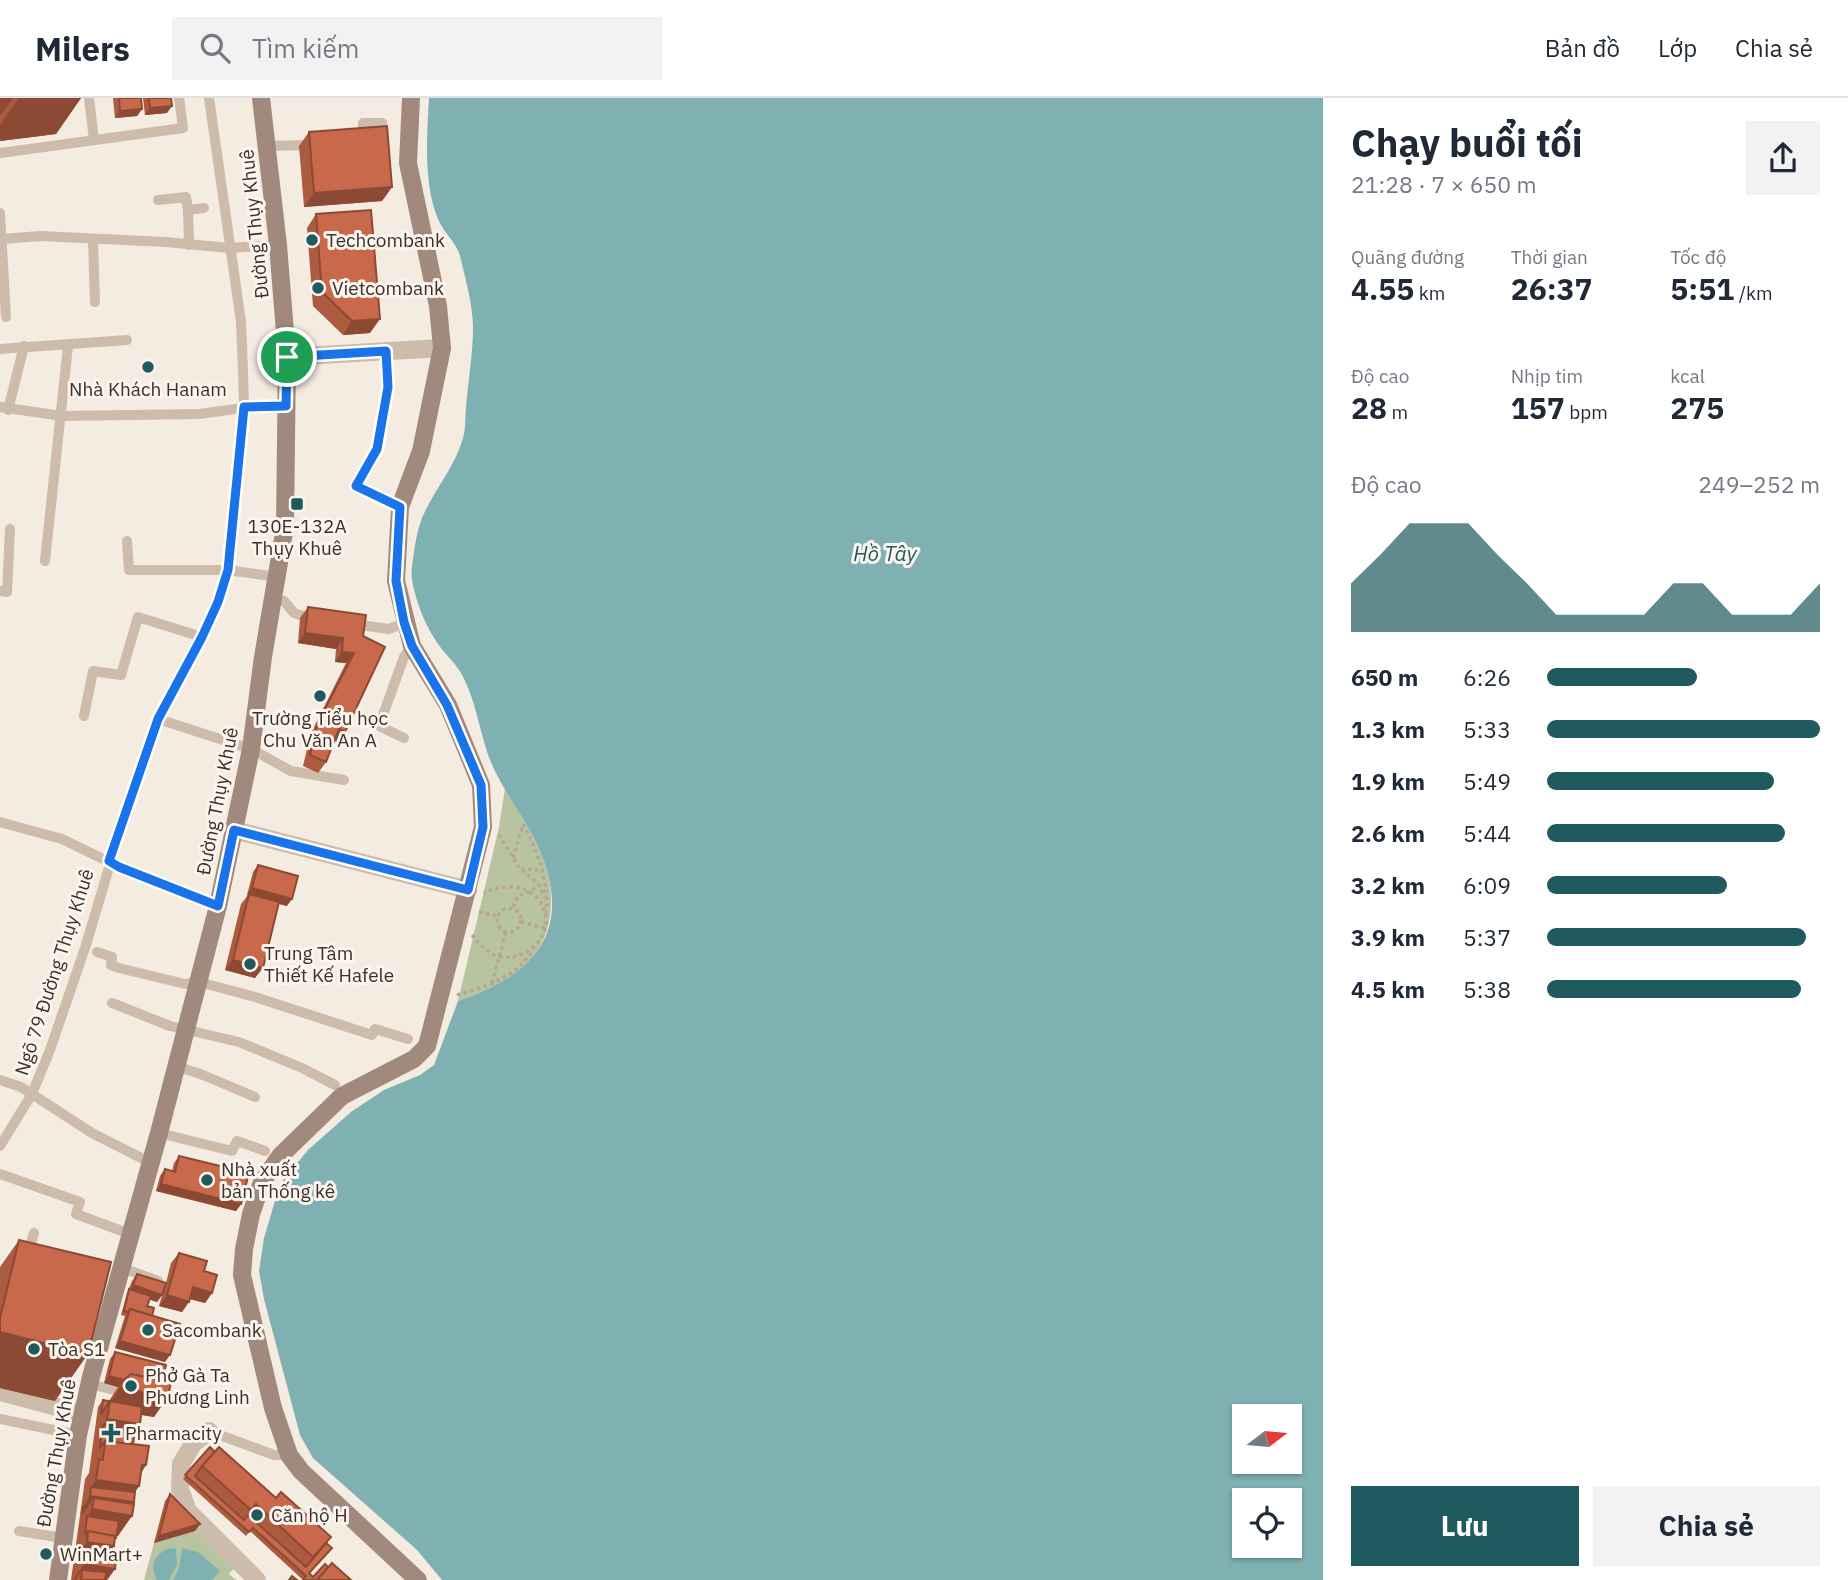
<!DOCTYPE html>
<html lang="vi">
<meta charset="utf-8">
<style>
body{margin:0;font-family:"IBM Plex Sans",sans-serif;background:#f2f2f3;color:#1f2937;height:100vh;display:flex;flex-direction:column;font-size:26px;white-space:nowrap}
*{box-sizing:border-box;margin:0}
p{font-size:23px;color:#747a83}
.icon{flex:none;width:38px;height:38px;fill:none;stroke:currentColor;stroke-width:2;stroke-linecap:round;stroke-linejoin:round}
.map{position:relative;flex:1;overflow:hidden}
.details{display:flex;flex-direction:column;background:#fff;width:525px}
.details>*{flex:none}
.needle{width:46px;rotate:74deg}
.controls{position:absolute;left:1232px;top:1306px;display:grid;gap:14px}
.controls a{display:grid;place-items:center;width:70px;height:70px;border-radius:0px;background:#fff;box-shadow:0 2px 5px #0004;font-size:35px}
.pin{position:absolute;display:grid;place-items:center;width:60px;height:60px;color:#fff;margin:-30px;border:4px solid #fff;border-radius:50%;box-shadow:0 2px 7px #0007}
.round{display:grid;place-items:center;flex:none;width:74px;height:74px;border-radius:0px;background:#f2f2f3}
.overview{display:flex;align-items:center;justify-content:space-between;height:119px;padding:0 28px}
h1{font-size:38px;font-weight:800;line-height:52px}
.metrics{display:grid;grid-template-columns:repeat(3,1fr);gap:10px;height:119px;padding:7px 28px}
.metrics div{display:grid;align-content:center}
.metrics b{font-size:30px;font-weight:800}
.metrics small{font-size:19px;font-weight:400}
.metrics p{font-size:19px}
.chart{height:196px;padding:14px 28px}
.chart p{display:flex;justify-content:space-between}
.chart svg{width:100%;height:126px;margin-top:7px;fill:#1f5a5e;opacity:.7}
.primary-button{display:flex;gap:14px;margin-top:auto;padding:14px 28px}
.primary-button a{flex:1;height:80px;border-radius:0px;background:#1f5a5e;color:#fff;font-size:28px;font-weight:800;line-height:80px;text-align:center}
.primary-button a+a{background:#f2f2f3;color:#1f2937}
ul{padding:0 28px;list-style:none;font-size:23px}
li{display:grid;grid-template-columns:112px 84px 1fr;align-items:center;height:52px}
li i{height:18px;border-radius:9px;background:#1f5a5e}
header{display:flex;align-items:center;gap:42px;box-sizing:border-box;height:98px;padding:0 35px;background:#fff;border-bottom:2px solid #e0e1e3}
header strong{font-size:33px}
nav{display:flex;gap:38px;margin-inline-start:auto;font-size:24px}
.search{width:490px;height:63px;background:#f2f2f3;display:flex;align-items:center;gap:18px;box-sizing:border-box;padding:0 24px;border-radius:0px;color:#747a83;font-size:26px}
main{display:flex;flex:1;min-height:0}
.map>svg:first-child{display:block}
.green{fill:#b8c4a0}
.water{fill:#7fb0b2;fill-rule:evenodd}
.lines{fill:none;stroke-linecap:round;stroke-linejoin:round}
.path{stroke:#b9a596;stroke-width:3.5;stroke-dasharray:3.5 3.5;stroke-linecap:butt}
.lane{stroke:#cdbbac;stroke-width:10}
.street{stroke:#cdbbac;stroke-width:18}
.secondary{stroke:#a18a7d;stroke-width:18}
.wall{fill:#ac5a40}
.shaded-wall{fill:#8c4a34}
.building{fill:#c8694b;stroke:#8c4a34;stroke-width:2}
.route-casing{stroke:#fff;stroke-width:14}
.route{stroke:#1a73e8;stroke-width:9}
.poi-dot{fill:#1f5a5e;stroke:#fbf5ee;stroke-width:2.5}
.labels{text-anchor:middle;stroke-width:6;stroke-linejoin:round;paint-order:stroke}
.street-label{font-size:19px;fill:#3b302b;stroke:#fbf5ee}
.poi-label{font-size:19px;fill:#3b302b;stroke:#fbf5ee;text-anchor:start}
.water-label{font-size:21px;font-style:italic;fill:#1f5a5e;stroke:#fbf5ee}
</style>
<header>
<strong>Milers</strong>
<div class="search"><svg class="icon" aria-label="search" viewBox="0 0 24 24"><circle cx="10" cy="10" r="6"/><path d="M15 15l6 6"/></svg>Tìm kiếm</div>
<nav><a>Bản đồ</a><a>Lớp</a><a>Chia sẻ</a></nav>
</header>
<main>
<div class="map">
<svg width="1323" height="1482" viewBox="0 0 1323 1482">
<rect width="100%" height="100%" fill="#f4ebe1"/>
<g class="green">
<path d="M505,690C519,713 533,735 543,760C557,796 554,842 524,870C506,887 481,895 458,903L499,729Z"/>
<path d="M195,1433L236,1468L229,1476L236,1482H144L154,1445Z"/>
</g>
<g class="water">
<path d="M429,0H1323V1482H442L417,1452L313,1360L300,1337L264,1201L259,1173L264,1140L280,1086L308,1052L351,1014L384,992L420,977L434,967L458,903C527,880 571,841 544,763C533,732 513,707 498,679C480,647 479,607 461,575C456,566 447,558 441,550C427,532 416,505 412,482C411,476 412,468 413,461C415,447 417,433 422,420C434,392 455,369 463,340C466,330 465,319 466,309C468,283 473,256 473,229C473,208 466,183 461,162C458,145 444,136 438,121C423,85 427,37 429,0ZM1244,1318H1290V1363H1244ZM1244,1402H1290V1447H1244Z"/>
<path d="M170,1450L176,1451L177,1467L169,1482H157C149,1467 154,1456 170,1450Z"/>
<path d="M182,1450L198,1454L220,1473L212,1482H173L179,1470Z"/>
</g>
<g class="lines">
<g class="path">
<path d="M523,726C539,755 550,786 546,820"/>
<path d="M499,737L518,768L539,787L545,800"/>
<path d="M513,760L523,726"/>
<path d="M521,771L543,772"/>
<path d="M513,809L518,798L529,794L539,787"/>
<circle cx="509" cy="822" r="12"/>
<path d="M479,814L498,818"/>
<path d="M521,824L545,830"/>
<path d="M472,837C479,845 486,854 497,858C518,865 547,846 546,822C544,789 508,782 484,795"/>
<path d="M492,885L506,834"/>
<path d="M457,897C486,889 518,879 534,850"/>
</g>
<g class="lane">
<path d="M89,0L94,42"/>
<path d="M363,44V25H382"/>
<path d="M267,48L313,47"/>
<path d="M0,55L183,30L179,0"/>
<path d="M158,102L186,99L188,112L204,110"/>
<path d="M188,112L189,147"/>
<path d="M0,115L6,219"/>
<path d="M2,141L40,138L166,144L229,150L278,147"/>
<path d="M93,142L95,204"/>
<path d="M0,251L127,242"/>
<path d="M386,253L388,289L377,350L356,388L400,409"/>
<path d="M0,309L62,318L199,316L258,308H286"/>
<path d="M8,312L24,248"/>
<path d="M127,443L129,472H228L277,479"/>
<path d="M45,463L68,248"/>
<path d="M0,493L7,494L10,431"/>
<path d="M273,501L284,503L294,515L313,521"/>
<path d="M353,526L389,531L404,525"/>
<path d="M84,618L93,573L121,577L138,519L202,539"/>
<path d="M158,621L251,651L291,673L344,682"/>
<path d="M404,640L379,628L404,559L412,548"/>
<path d="M0,724L62,741L138,778L218,808"/>
<path d="M97,854L112,859L111,867L119,870L185,886L199,884L255,899L372,937L375,931L408,941"/>
<path d="M112,905L170,928L239,944L302,970L335,987"/>
<path d="M176,968L203,977L255,999"/>
<path d="M0,982L21,989L92,1035L151,1065"/>
<path d="M159,1035L232,1053L237,1043L265,1053"/>
<path d="M0,1048L32,996L50,952L85,850L134,686L158,621L218,504L228,472L244,309L243,272L241,224L209,0"/>
<path d="M0,1076L80,1104L76,1116L130,1136"/>
<path d="M24,1153L25,1150L30,1148L34,1135"/>
<path d="M128,1172L158,1183"/>
<path d="M89,1286L128,1295"/>
<path d="M0,1321L78,1337"/>
<path d="M209,1333L274,1357H289"/>
<path d="M19,1433L63,1440"/>
</g>
<g class="street">
<path d="M287,259L442,250"/>
<path d="M234,732L468,792"/>
<path d="M0,1294L83,1316"/>
<path d="M209,1333L193,1346L181,1366L180,1391L188,1413L257,1482"/>
</g>
<g class="secondary">
<path d="M411,0L408,65L438,208L442,250L421,353L400,409L396,483L412,548L448,607L481,687L483,729L427,948L414,961L342,998L280,1058L262,1084L251,1116L244,1151L242,1177L273,1310L289,1357L301,1373L418,1482"/>
<path d="M58,1482L78,1337L91,1279L159,1035L218,808L251,651L263,559L285,429L287,259L278,147L261,0"/>
</g>
</g>
<g class="wall">
<path d="M0,0H81L56,36L0,43Z"/>
<path d="M113,0H141L142,11L137,18L115,20Z"/>
<path d="M143,0H171L167,15L145,17Z"/>
<path d="M309,34L392,89L382,103L304,109L299,48Z"/>
<path d="M316,116L370,235L343,237L313,208L307,130Z"/>
<path d="M308,509L366,517L338,644L334,643L326,664L318,675L303,668L311,635L346,565L335,564L336,551L298,545L300,520Z"/>
<path d="M258,767L287,808L279,806L255,880L225,872L241,806L248,797H247L253,774Z"/>
<path d="M179,1058L241,1106L236,1113L156,1093L160,1078L165,1071L172,1073L174,1065Z"/>
<path d="M19,1142L55,1303L0,1290V1169Z"/>
<path d="M179,1155L204,1173L212,1195L205,1205L190,1201L182,1214L159,1208L162,1197L157,1204L149,1201L147,1208L152,1218L165,1264L115,1250L125,1218L121,1217L127,1195L132,1183L137,1176L166,1185L171,1165Z"/>
<path d="M115,1254L154,1319L141,1317L140,1326L135,1332L133,1347L146,1367L141,1375L139,1388L135,1394L134,1404L118,1438H116L114,1448L106,1459L115,1471L107,1482H71L82,1403L85,1381L89,1375L98,1309L103,1302L109,1303L118,1289L104,1285L110,1261Z"/>
<path d="M210,1349L273,1397L326,1445L310,1476L313,1479L328,1469L351,1482H303L250,1433L246,1438L183,1381Z"/>
<path d="M170,1396L200,1426L195,1433L154,1445L165,1403Z"/>
</g>
<g class="shaded-wall">
<path d="M2,0H13L0,18V2Z"/>
<path d="M19,0H81L56,36L0,43V27Z"/>
<path d="M172,8L167,15L145,17L150,10Z"/>
<path d="M142,11L137,18L115,20L120,13Z"/>
<path d="M392,89L382,103L304,109L314,95Z"/>
<path d="M380,221L370,235L343,237L352,223Z"/>
<path d="M305,535L343,540L336,551L298,545Z"/>
<path d="M342,554L354,555L346,565L335,564Z"/>
<path d="M339,631L345,634L338,644L332,642Z"/>
<path d="M252,790L292,801L287,808L247,797Z"/>
<path d="M233,862L263,870L255,880L225,872Z"/>
<path d="M161,1086L241,1106L236,1113L156,1093Z"/>
<path d="M133,1187L162,1197L157,1204L129,1195Z"/>
<path d="M193,1189L212,1195L205,1205L186,1200Z"/>
<path d="M167,1197L189,1204L182,1214L159,1208Z"/>
<path d="M0,1234L88,1256L55,1303L0,1290Z"/>
<path d="M120,1243L170,1257L165,1264L115,1250Z"/>
<path d="M109,1278L160,1291L168,1299L154,1319L109,1311L110,1305L120,1290L121,1285L118,1289L104,1285Z"/>
<path d="M107,1321L140,1326L126,1346L103,1327L93,1341Z"/>
<path d="M142,1367H146L132,1387L139,1388L129,1403L134,1404L125,1417L132,1418L118,1438L85,1433L87,1418L92,1411L94,1400L84,1413L83,1409L90,1398L91,1389L96,1382Z"/>
<path d="M200,1426L195,1433L154,1445L159,1438Z"/>
<path d="M116,1440L111,1448H114L102,1466L115,1471L107,1482H81L82,1472L75,1482H73L84,1466L85,1456L82,1451L73,1465L87,1444Z"/>
</g>
<g class="building">
<path d="M119,0H141L142,11L120,13Z"/>
<path d="M149,0H171L172,8L150,10Z"/>
<path d="M387,28L392,89L314,95L309,34Z"/>
<path d="M371,112L380,221L352,223L322,194L316,116Z"/>
<path d="M308,509L366,517L363,538L385,549L345,634L339,631L326,664L310,657L318,624L354,555L342,554L343,540L305,535Z"/>
<path d="M258,767L298,778L292,801L252,790Z"/>
<path d="M249,796L279,804L263,870L233,862Z"/>
<path d="M179,1058L249,1075L241,1106L161,1086L165,1071L175,1074Z"/>
<path d="M19,1142L111,1164L88,1256L0,1234V1220Z"/>
<path d="M179,1155L207,1163L204,1173L217,1177L212,1195L193,1189L189,1204L167,1197Z"/>
<path d="M137,1176L166,1185L162,1197L133,1187Z"/>
<path d="M129,1191L151,1198L147,1208L154,1210L152,1218L130,1211L128,1214L124,1213Z"/>
<path d="M130,1211L180,1226L170,1257L120,1243Z"/>
<path d="M115,1254L166,1267L162,1282L131,1276L124,1282L109,1278Z"/>
<path d="M131,1276L171,1284L168,1299L120,1290L121,1285Z"/>
<path d="M103,1302L129,1307L110,1303L101,1316Z"/>
<path d="M110,1303L142,1309L140,1326L107,1321Z"/>
<path d="M103,1327L135,1332L133,1347L105,1343L100,1349Z"/>
<path d="M105,1343L149,1348L146,1367H142L139,1388L96,1382L99,1361L103,1362Z"/>
<path d="M210,1349L215,1354L202,1368L195,1378L244,1422L248,1417L306,1469L326,1445L332,1450L309,1475L313,1479L325,1466L328,1469L317,1482H303L306,1478L253,1430L249,1434L185,1377Z"/>
<path d="M219,1349L276,1400L281,1394L331,1439L313,1459L256,1406L251,1412L202,1368Z"/>
<path d="M91,1389L135,1394L134,1404L90,1398Z"/>
<path d="M170,1396L200,1426L159,1438Z"/>
<path d="M94,1400L134,1406L132,1418L92,1411Z"/>
<path d="M83,1409H87L82,1416Z"/>
<path d="M87,1418L119,1423L116,1440H115V1438L88,1433L87,1435H85Z"/>
<path d="M88,1433L115,1438L114,1448L87,1444Z"/>
<path d="M82,1451L105,1454V1459L85,1456L81,1462Z"/>
<path d="M85,1456L116,1460L115,1471L84,1466Z"/>
<path d="M332,1465L351,1482H317Z"/>
<path d="M82,1472L106,1474L105,1482H81Z"/>
<path d="M292,1478L297,1482H289Z"/>
</g>
<g class="lines">
<defs>
<path id="route" d="M386,253L388,289L377,351L356,388L400,409L396,483L404,524L412,548L447,607L481,687L483,729L468,792L234,732L218,808L119,769L109,763L158,621L202,539L218,504L228,472L244,309L286,308L287,259Z"/>
</defs>
<use href="#route" class="route-casing"/>
<use href="#route" class="route"/>
</g>
<g class="poi-dot">
<circle cx="312" cy="142" r="7"/>
<circle cx="318" cy="190" r="7"/>
<circle cx="148" cy="269" r="7"/>
<rect x="290" y="399" width="14" height="14" rx="3.5"/>
<circle cx="320" cy="598" r="7"/>
<circle cx="250" cy="866" r="7"/>
<circle cx="207" cy="1082" r="7"/>
<circle cx="148" cy="1232" r="7"/>
<circle cx="34" cy="1251" r="7"/>
<circle cx="131" cy="1288" r="7"/>
<path d="M107.5 1324.5h7v7h7v7h-7v7h-7v-7h-7v-7h7z"/>
<circle cx="257" cy="1417" r="7"/>
<circle cx="46" cy="1456" r="7"/>
</g>
<g class="labels">
<g class="street-label">
<text transform="translate(254 126) rotate(-96)" y="7">Đường Thụy Khuê</text>
<text transform="translate(217 703) rotate(-79)" y="7">Đường Thụy Khuê</text>
<text transform="translate(54 874) rotate(-72)" y="7">Ngõ 79 Đường Thụy Khuê</text>
<text transform="translate(56 1355) rotate(-80)" y="7">Đường Thụy Khuê</text>
</g>
<g class="poi-label">
<text x="326" y="149">Techcombank</text>
<text x="332" y="197">Vietcombank</text>
<text x="148" y="298" text-anchor="middle">Nhà Khách Hanam</text>
<text x="297" y="435" text-anchor="middle">130E-132A<tspan x="297" dy="22">Thụy Khuê</tspan></text>
<text x="320" y="627" text-anchor="middle">Trường Tiểu học<tspan x="320" dy="22">Chu Văn An A</tspan></text>
<text x="264" y="862">Trung Tâm<tspan x="264" dy="22">Thiết Kế Hafele</tspan></text>
<text x="221" y="1078">Nhà xuất<tspan x="221" dy="22">bản Thống kê</tspan></text>
<text x="162" y="1239">Sacombank</text>
<text x="48" y="1258">Tòa S1</text>
<text x="145" y="1284">Phở Gà Ta<tspan x="145" dy="22">Phương Linh</tspan></text>
<text x="125" y="1342">Pharmacity</text>
<text x="271" y="1424">Căn hộ H</text>
<text x="60" y="1463">WinMart+</text>
</g>
<g class="water-label">
<text x="885" y="463">Hồ Tây</text>
</g>
</g>
</svg>
<div class="controls">
<a><svg class="needle" viewBox="-14 -14 28 28"><path d="M0-13l5 13h-10z" fill="#e53935"/><path d="M0 13l5-13h-10z" fill="#747a83"/></svg></a>
<a><svg class="icon" aria-label="locate" viewBox="0 0 24 24"><circle cx="12" cy="12" r="6"/><path d="M12 2v4M12 18v4M2 12h4M18 12h4"/></svg></a>
</div>
<div class="pin" style="left:287px;top:259px;background:#1e9e55"><svg class="icon" aria-label="arrive" viewBox="0 0 24 24"><path d="M6 21V4h12l-3 4 3 4H6"/></svg></div>
</div>
<section class="details">
<div class="overview"><div><h1>Chạy buổi tối</h1><p>21:28 · 7 × 650 m</p></div><a class="round"><svg class="icon" aria-label="share" viewBox="0 0 24 24"><path d="M12 15V3M7 8l5-5 5 5M5 13v7h14v-7"/></svg></a></div>
<div class="metrics">
<div><p>Quãng đường</p><b>4.55<small> km</small></b></div>
<div><p>Thời gian</p><b>26:37</b></div>
<div><p>Tốc độ</p><b>5:51<small> /km</small></b></div>
</div>
<div class="metrics">
<div><p>Độ cao</p><b>28<small> m</small></b></div>
<div><p>Nhịp tim</p><b>157<small> bpm</small></b></div>
<div><p>kcal</p><b>275</b></div>
</div>
<div class="chart"><p><span>Độ cao</span>249–252 m</p>
<svg viewBox="0 0 160 44" preserveAspectRatio="none"><path d="M0 44V27L10 17L20 6L30 6L40 6L50 17L60 27L70 38L80 38L90 38L100 38L110 27L120 27L130 38L140 38L150 38L160 27V44z"/></svg>
</div>
<ul>
<li><b>650 m</b>6:26<i style="width:55%"></i></li>
<li><b>1.3 km</b>5:33<i style="width:100%"></i></li>
<li><b>1.9 km</b>5:49<i style="width:83%"></i></li>
<li><b>2.6 km</b>5:44<i style="width:87%"></i></li>
<li><b>3.2 km</b>6:09<i style="width:66%"></i></li>
<li><b>3.9 km</b>5:37<i style="width:95%"></i></li>
<li><b>4.5 km</b>5:38<i style="width:93%"></i></li>
</ul>
<div class="primary-button"><a>Lưu</a><a>Chia sẻ</a></div>
</section>
</main>
